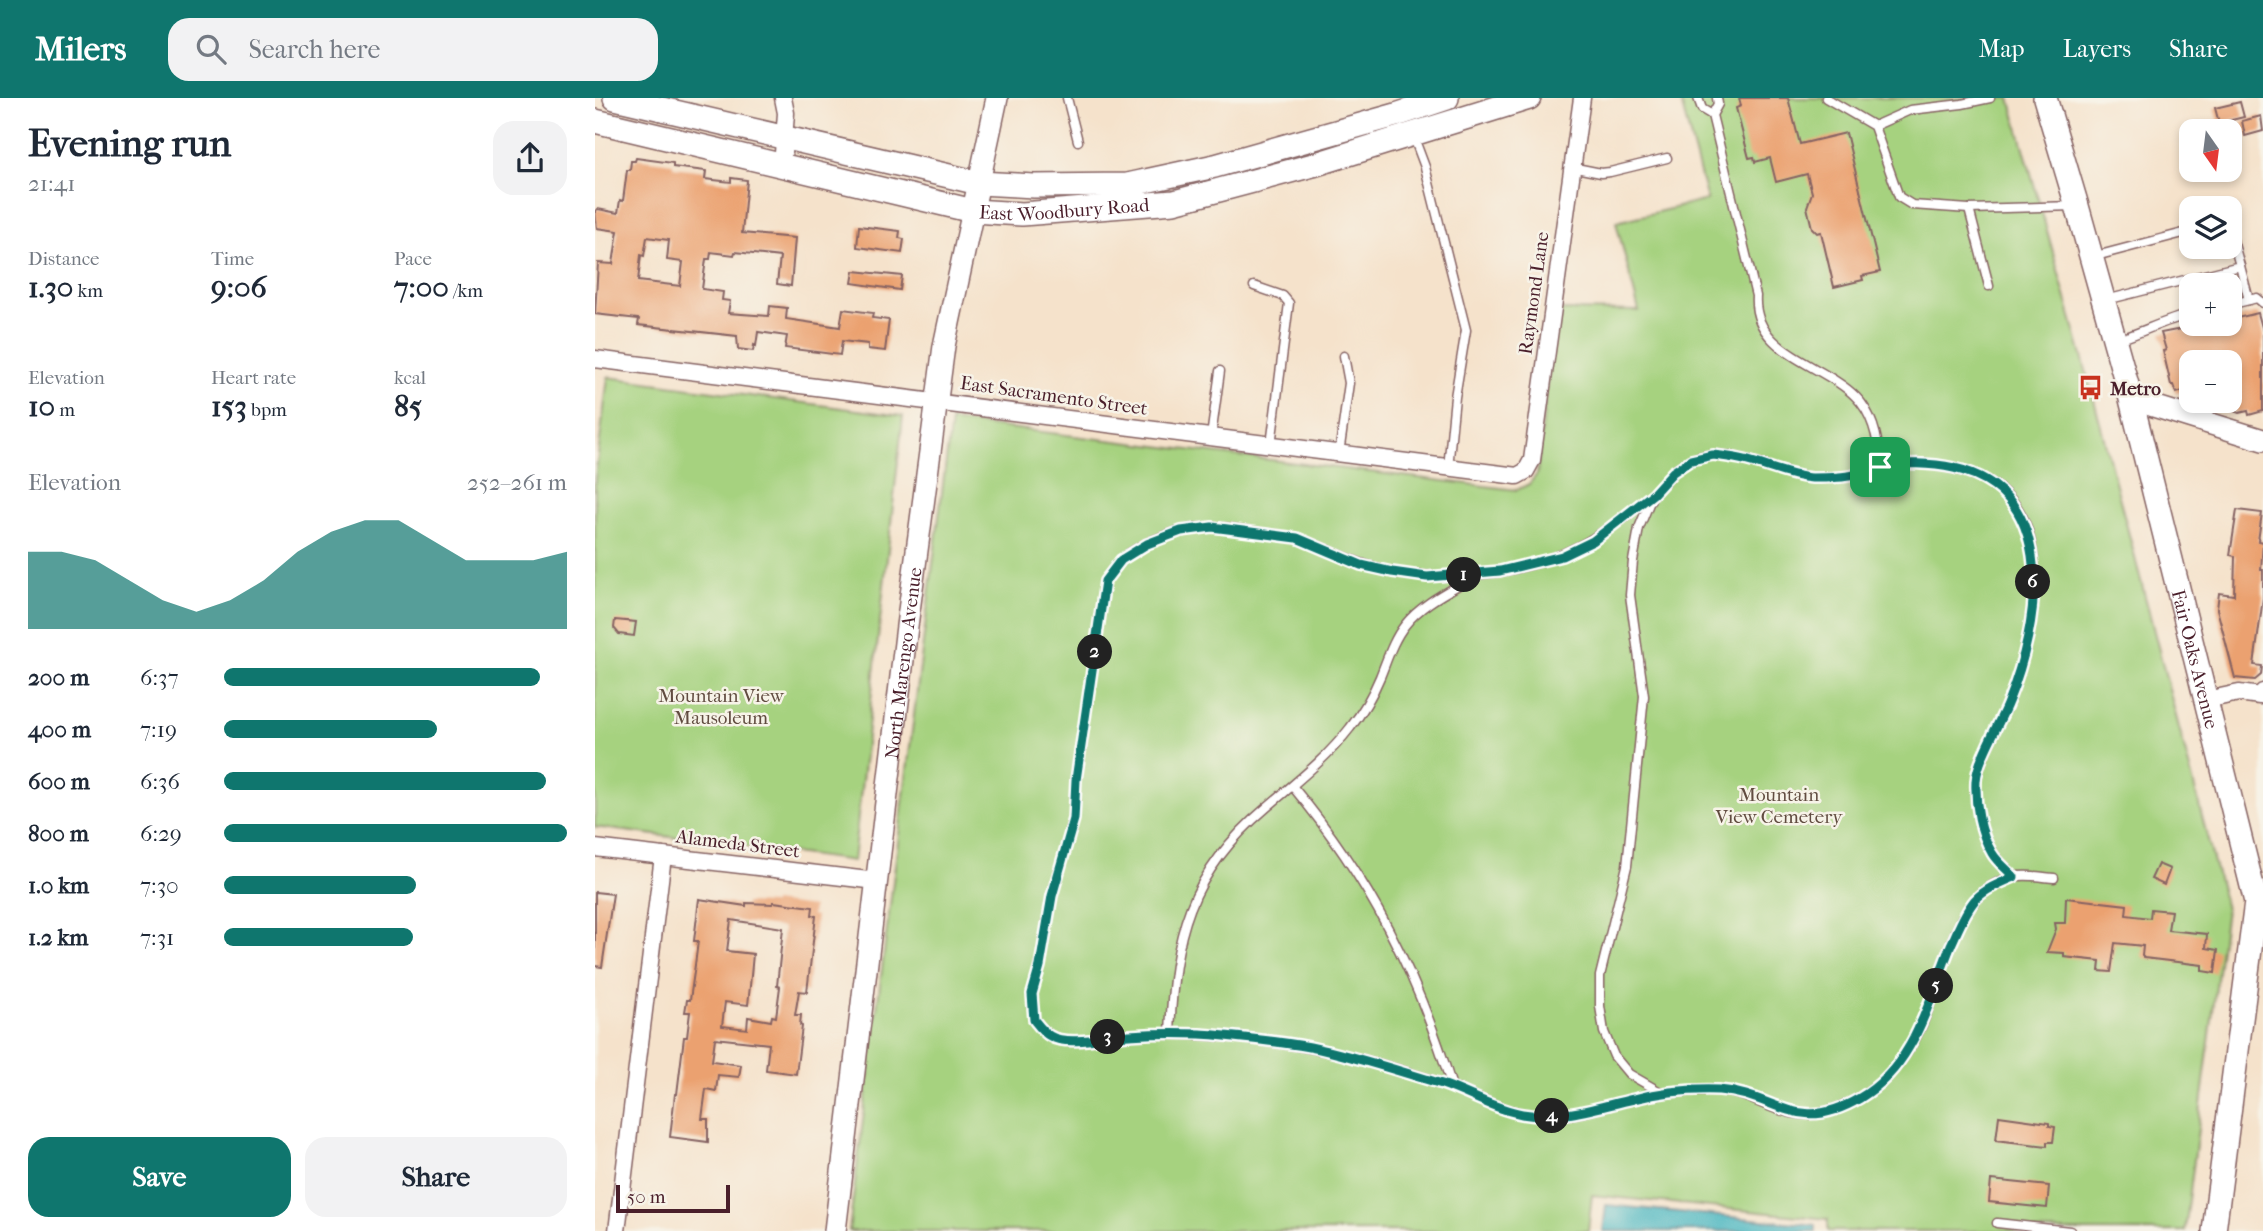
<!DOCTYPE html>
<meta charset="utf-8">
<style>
body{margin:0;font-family:"IM FELL French Canon",serif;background:#f2f2f3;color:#1f2937;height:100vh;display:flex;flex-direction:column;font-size:26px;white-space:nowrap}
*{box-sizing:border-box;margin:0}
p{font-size:23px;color:#747a83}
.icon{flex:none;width:38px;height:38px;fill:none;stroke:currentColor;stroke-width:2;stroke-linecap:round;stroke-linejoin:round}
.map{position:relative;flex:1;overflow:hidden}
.panel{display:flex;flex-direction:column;background:#fff;width:595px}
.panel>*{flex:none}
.needle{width:46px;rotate:166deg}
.fabs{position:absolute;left:1584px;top:21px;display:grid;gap:14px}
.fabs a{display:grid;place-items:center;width:63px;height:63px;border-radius:14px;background:#fff;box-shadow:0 4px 10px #0003;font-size:35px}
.scale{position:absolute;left:21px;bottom:18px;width:114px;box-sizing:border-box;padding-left:7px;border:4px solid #4a1f2b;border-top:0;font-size:19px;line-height:24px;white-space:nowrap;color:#4a1f2b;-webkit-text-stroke:5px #f7f3e8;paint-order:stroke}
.pin{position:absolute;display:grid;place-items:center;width:60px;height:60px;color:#fff;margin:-30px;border-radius:14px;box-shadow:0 4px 10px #0006}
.km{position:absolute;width:35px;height:35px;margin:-18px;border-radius:50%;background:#222;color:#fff;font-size:19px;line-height:35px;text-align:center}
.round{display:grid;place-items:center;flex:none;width:74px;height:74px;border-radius:21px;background:#f2f2f3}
.headline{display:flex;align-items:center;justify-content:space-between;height:119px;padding:0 28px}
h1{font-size:38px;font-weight:700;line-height:52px}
.stats{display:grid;grid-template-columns:repeat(3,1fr);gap:10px;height:119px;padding:7px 28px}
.stats div{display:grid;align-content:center}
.stats b{font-size:30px;font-weight:700}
.stats small{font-size:19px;font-weight:400}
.stats p{font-size:19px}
.chart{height:196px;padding:14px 28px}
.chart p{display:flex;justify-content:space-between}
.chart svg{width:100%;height:126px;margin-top:7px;fill:#0f766e;opacity:.7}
.cta{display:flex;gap:14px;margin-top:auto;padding:14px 28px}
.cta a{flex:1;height:80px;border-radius:21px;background:#0f766e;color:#fff;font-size:28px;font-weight:700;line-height:80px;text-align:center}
.cta a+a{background:#f2f2f3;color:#1f2937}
ul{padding:0 28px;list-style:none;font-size:23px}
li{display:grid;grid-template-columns:112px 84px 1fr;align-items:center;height:52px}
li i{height:18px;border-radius:9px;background:#0f766e}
header{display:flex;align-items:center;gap:42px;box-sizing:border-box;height:98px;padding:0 35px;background:#0f766e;color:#fff}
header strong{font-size:33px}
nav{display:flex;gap:38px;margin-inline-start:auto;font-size:24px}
.search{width:490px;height:63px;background:#f2f2f3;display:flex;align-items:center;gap:18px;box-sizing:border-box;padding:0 24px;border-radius:21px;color:#747a83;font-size:26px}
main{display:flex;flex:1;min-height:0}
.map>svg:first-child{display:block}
.green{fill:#a6d27f;stroke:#787855;stroke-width:2}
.water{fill:#46b5c0;stroke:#486a76;stroke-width:2}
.building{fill:#eba16f;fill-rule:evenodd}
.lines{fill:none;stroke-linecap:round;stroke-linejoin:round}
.service-casing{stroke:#866363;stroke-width:11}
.minor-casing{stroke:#866363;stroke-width:19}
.tertiary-casing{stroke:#866363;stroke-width:24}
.secondary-casing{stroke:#866363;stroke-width:26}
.service{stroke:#fff;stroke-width:8}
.minor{stroke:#fff;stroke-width:16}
.tertiary{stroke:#fff;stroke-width:21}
.secondary{stroke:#fff;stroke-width:23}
.route-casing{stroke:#fff;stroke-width:14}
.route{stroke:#0f766e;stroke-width:9}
.labels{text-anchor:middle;stroke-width:5;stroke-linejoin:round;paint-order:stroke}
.street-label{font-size:19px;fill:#4a1f2b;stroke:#f7f3e8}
.poi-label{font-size:19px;font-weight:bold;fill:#4a1f2b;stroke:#f7f3e8;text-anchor:start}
.park-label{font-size:19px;fill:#614c40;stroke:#f7f3e8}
</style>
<header>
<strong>Milers</strong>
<div class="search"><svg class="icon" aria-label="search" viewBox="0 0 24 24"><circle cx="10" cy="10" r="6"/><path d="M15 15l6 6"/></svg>Search here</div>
<nav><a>Map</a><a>Layers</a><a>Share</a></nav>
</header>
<main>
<section class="panel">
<div class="headline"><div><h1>Evening run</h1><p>21:41</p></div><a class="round"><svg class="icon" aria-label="share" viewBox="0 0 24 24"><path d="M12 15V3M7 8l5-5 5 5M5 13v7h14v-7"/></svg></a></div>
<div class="stats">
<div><p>Distance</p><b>1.30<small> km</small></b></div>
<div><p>Time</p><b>9:06</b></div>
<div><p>Pace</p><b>7:00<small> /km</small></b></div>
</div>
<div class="stats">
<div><p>Elevation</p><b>10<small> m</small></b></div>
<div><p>Heart rate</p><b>153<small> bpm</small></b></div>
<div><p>kcal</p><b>85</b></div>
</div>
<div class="chart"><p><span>Elevation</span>252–261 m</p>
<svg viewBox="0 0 160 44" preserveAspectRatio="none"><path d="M0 44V17L10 17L20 20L30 27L40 34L50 38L60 34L70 27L80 17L90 10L100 6L110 6L120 13L130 20L140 20L150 20L160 17V44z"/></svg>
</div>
<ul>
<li><b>200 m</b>6:37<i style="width:92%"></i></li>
<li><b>400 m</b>7:19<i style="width:62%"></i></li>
<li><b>600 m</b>6:36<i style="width:94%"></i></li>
<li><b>800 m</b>6:29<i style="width:100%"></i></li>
<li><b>1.0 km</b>7:30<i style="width:56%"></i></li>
<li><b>1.2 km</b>7:31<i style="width:55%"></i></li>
</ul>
<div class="cta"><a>Save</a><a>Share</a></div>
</section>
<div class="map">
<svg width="1668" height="1133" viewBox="0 0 1668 1133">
<rect width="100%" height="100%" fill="#f7f3e8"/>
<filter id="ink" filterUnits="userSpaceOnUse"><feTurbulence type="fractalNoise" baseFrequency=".0143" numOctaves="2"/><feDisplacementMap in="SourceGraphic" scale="14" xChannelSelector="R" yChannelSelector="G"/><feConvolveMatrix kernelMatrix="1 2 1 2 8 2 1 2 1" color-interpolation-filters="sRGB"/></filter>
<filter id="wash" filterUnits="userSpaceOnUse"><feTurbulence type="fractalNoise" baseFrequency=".00686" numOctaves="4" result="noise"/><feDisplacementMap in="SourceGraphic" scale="28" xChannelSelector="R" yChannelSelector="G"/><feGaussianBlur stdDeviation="1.57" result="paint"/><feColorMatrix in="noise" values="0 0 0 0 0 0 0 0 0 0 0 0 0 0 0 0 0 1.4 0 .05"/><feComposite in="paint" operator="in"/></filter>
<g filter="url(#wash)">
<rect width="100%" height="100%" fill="#f5e2cb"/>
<g class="green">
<path d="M1085,0H1415L1497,294L1631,811L1590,1133H1233V1121L997,1097L993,1133H254L356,323L922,392L934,386L942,376L960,212L1044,213L1021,124L1112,102Z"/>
<path d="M13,279L308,318L258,763L0,729V381Z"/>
</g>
<path class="water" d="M1011,1107L1221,1127V1133H1008Z"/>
<g id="blocks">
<g class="building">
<path d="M1144,0H1193L1205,46L1251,35L1285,174L1267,178L1268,182L1239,189L1226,134L1222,135L1217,130L1212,109L1217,95L1212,76L1181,84L1175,60L1160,64L1159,59L1154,60L1141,10L1146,8Z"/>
<path d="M1645,4L1649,19L1624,25L1620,10Z"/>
<path d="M1666,18L1668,33L1650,38L1647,23Z"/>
<path d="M41,60L78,65V69L111,73L110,81L136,84V80L152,82L147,135L200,140L196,188L182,186L185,159L140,154L139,157L116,154L115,161H111L107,191L128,194L127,202L135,203L133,215L174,218L175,208L192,210L191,221L245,229L248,211L278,215L277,220L294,222L290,253L273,251V246L247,243L245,257L190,250L192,238L163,234L161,248L159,247L158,253L143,251L142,238L43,227L44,221L0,216L3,165L18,166L23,133L2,130L0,113L3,111L23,115L25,102L28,103L32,72H35L36,63H40ZM52,139L74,142L72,162L88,164L85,188L43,183L46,157L49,158Z"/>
<path d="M264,128L305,133L304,140L309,141L307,155L262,149Z"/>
<path d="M259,173L307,178L305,192L257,185Z"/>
<path d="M1663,215L1668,233V313L1654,317L1653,313L1644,315L1634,311V264H1596V291L1581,295L1578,287H1576L1568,253L1571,252L1566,235L1612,226H1634V222Z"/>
<path d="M1642,412L1667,415L1663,443L1668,444L1666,472H1668V500L1659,567L1667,568L1666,577L1660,582L1640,580L1622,511L1624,495L1639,497L1640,458L1635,457Z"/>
<path d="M20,522L41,524L39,538L24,536L19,530Z"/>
<path d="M1563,766L1575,771L1569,787L1556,781Z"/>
<path d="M0,794L18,796L7,869L0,868Z"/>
<path d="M1471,800L1532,807L1531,817L1555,820L1556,811L1576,813L1573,832L1612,836L1611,850L1623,852L1620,875L1607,873V867L1549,860L1547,858L1548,848L1520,845L1516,874L1504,873L1505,863L1469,859V855L1452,854L1461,831L1460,825H1470Z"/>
<path d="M104,801L151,808V805L178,806V804L218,809L217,817L221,818L212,894L204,893L200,917H206L205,927L207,928L201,976L171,972L174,946L120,940L117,963L146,967L144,979L123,977L121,993L111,991L107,1021H113V1044L75,1039L80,996H82L89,939H92L95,914H90L92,902H95L100,867L103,843H99ZM136,822L188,830L182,888L185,889L181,919L177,918L176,923L153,919L152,931L127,928L130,904L153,907L155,888L158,856L132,853Z"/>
<path d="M1404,1018L1454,1025V1028L1460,1029L1458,1044H1452V1048L1401,1042Z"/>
<path d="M1396,1082L1454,1088L1452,1110L1394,1104Z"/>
</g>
</g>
</g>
<g filter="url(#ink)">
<use href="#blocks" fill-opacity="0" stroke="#866363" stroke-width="2"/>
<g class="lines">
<defs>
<g id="service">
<path d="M472,0L483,43"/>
<path d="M1103,0L1107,11L1117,17"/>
<path d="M1122,0L1123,6L1117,17L1161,198C1157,255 1229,266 1261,299C1279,317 1284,344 1285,369"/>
<path d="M1231,0L1279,28L1304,99L1317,107L1374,111L1479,108"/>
<path d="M1279,28L1315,12L1367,6L1395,0"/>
<path d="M818,37L830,69L871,232L860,299L853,370"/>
<path d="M976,69L1006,75L1015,74L1072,60"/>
<path d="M1374,111L1394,188"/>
<path d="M1497,159L1596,133"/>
<path d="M1645,168L1654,202"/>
<path d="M659,188L688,198L694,205L676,347"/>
<path d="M1511,202L1645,168L1634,128"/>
<path d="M1634,207L1662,200L1668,205"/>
<path d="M1523,242C1548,234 1570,222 1596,216"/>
<path d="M616,339L625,273"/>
<path d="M744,356L754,285L749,258"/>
<path d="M1058,396L1044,430L1038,463L1035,497L1049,598L1032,768L1005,878V908L1009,934L1019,958L1034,976L1067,995"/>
<path d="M698,689C775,781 822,875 857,989"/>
<path d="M1419,779C1413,772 1405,765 1400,758C1387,742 1377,699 1382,678C1388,652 1404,627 1414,602C1436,547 1459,442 1411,396C1381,368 1325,361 1286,369C1277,370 1268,375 1259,377C1246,380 1231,380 1218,380C1178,377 1136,345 1096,362C1078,370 1069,387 1055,399C1005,440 967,464 902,474C867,479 832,481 798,474C766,468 737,453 707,442C694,438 679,437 666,435C650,432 633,429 617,429C587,429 550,442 527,461C521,467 515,476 510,483L481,682L479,721L457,798L445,868L437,896L439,922C447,931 454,940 467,942C489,946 515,938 537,937C587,935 635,937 684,945C743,953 800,969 856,989C887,1001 916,1018 951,1018C980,1019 1009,1008 1038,1001C1064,995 1092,992 1120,992C1150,993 1174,1013 1204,1016C1217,1018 1233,1014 1245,1009C1282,996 1310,965 1326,929C1348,882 1358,792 1418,779C1430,776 1447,779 1459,780"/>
<path d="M575,936C579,838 593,776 671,710C701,684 731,661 755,630C768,614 777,598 785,579C792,562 798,542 810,527C827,505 856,492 879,478"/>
<path d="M1402,1125L1475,1133"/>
</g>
<g id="minor">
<path d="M187,69L191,15L188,0"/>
<path d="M0,261L922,378L931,373L937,362L987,0"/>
<path d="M1611,602L1644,595L1665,598L1668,594"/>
<path d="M0,750L282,783"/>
<path d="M22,1133L68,758"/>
</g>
<g id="tertiary">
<path d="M1536,301L1668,342"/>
<path id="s1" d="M240,1133L312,528L349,248L402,0"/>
</g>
<g id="secondary">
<path d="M20,0L384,85L439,88L532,87L620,68L801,17L852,0"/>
<path id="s2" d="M1450,0L1482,108L1536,301L1661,804L1619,1133"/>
<path id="s3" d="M0,23L378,113L427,116L579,104L718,67L934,0"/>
</g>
</defs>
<use href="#service" class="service-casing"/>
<use href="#minor" class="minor-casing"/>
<use href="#tertiary" class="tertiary-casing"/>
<use href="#secondary" class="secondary-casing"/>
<use href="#service" class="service"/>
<use href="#minor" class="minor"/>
<use href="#tertiary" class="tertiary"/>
<use href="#secondary" class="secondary"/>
</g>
</g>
<g class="lines" filter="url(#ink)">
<defs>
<path id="route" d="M1118,357C1127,358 1136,359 1145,361C1169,366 1192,378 1217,380C1230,380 1246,380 1259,377C1268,375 1276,371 1285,369C1307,364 1337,365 1359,370C1467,394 1444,528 1413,604C1405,625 1382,662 1381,683C1380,706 1385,735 1397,755C1402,764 1412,771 1419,779C1405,785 1390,791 1380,802C1369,815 1363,832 1356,847C1333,903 1321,967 1265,1000C1201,1038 1181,996 1124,992C1096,991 1066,994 1039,1001C1002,1009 966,1023 927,1016C899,1011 874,995 847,986C803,973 760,958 715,949C687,944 659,941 630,938C599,935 566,935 534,937C514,938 472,949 455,938C449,935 443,927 439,922L437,896L445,868L457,798L479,721L481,682L510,483L526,462L552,446L586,433L617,429L702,440L766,467L797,474L832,479L905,473L967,458L998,443L1058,396L1078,374L1096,362Z"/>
</defs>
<use href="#route" class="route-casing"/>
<use href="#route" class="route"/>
</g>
<defs>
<symbol id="bus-bare" viewBox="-9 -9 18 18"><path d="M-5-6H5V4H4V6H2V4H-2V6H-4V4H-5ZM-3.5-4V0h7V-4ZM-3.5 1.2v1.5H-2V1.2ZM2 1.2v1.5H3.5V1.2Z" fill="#c8321e" stroke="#f7f3e8" stroke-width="2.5" paint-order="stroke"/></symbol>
</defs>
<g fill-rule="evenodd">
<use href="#bus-bare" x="1478" y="272" width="35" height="35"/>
</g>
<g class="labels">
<g class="street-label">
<text dy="7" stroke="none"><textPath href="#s3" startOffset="480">East Woodbury Road</textPath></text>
<text transform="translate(938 195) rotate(-82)" y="7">Raymond Lane</text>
<text transform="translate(459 297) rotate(8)" y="7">East Sacramento Street</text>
<text dy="7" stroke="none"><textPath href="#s2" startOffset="581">Fair Oaks Avenue</textPath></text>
<text dy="7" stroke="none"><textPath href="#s1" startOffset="572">North Marengo Avenue</textPath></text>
<text transform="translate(143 745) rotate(7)" y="7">Alameda Street</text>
</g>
<g class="poi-label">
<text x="1515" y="297">Metro</text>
</g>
<g class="park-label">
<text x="126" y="604">Mountain View<tspan x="126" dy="22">Mausoleum</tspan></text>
<text x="1184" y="703">Mountain<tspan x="1184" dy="22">View Cemetery</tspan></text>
</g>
</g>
</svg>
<div class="fabs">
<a><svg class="needle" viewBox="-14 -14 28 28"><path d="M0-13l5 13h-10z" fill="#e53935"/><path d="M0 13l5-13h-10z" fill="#747a83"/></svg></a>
<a><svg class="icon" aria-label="layers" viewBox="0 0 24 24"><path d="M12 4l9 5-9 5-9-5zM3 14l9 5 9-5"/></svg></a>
<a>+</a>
<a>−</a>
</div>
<div class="scale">50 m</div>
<div class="pin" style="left:1285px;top:369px;background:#1e9e55"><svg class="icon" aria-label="arrive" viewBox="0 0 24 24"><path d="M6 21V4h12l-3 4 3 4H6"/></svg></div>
<b class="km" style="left:869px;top:477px">1</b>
<b class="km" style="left:500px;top:554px">2</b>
<b class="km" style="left:513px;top:939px">3</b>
<b class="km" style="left:957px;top:1018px">4</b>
<b class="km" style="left:1341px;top:888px">5</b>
<b class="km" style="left:1438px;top:484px">6</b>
</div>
</main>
